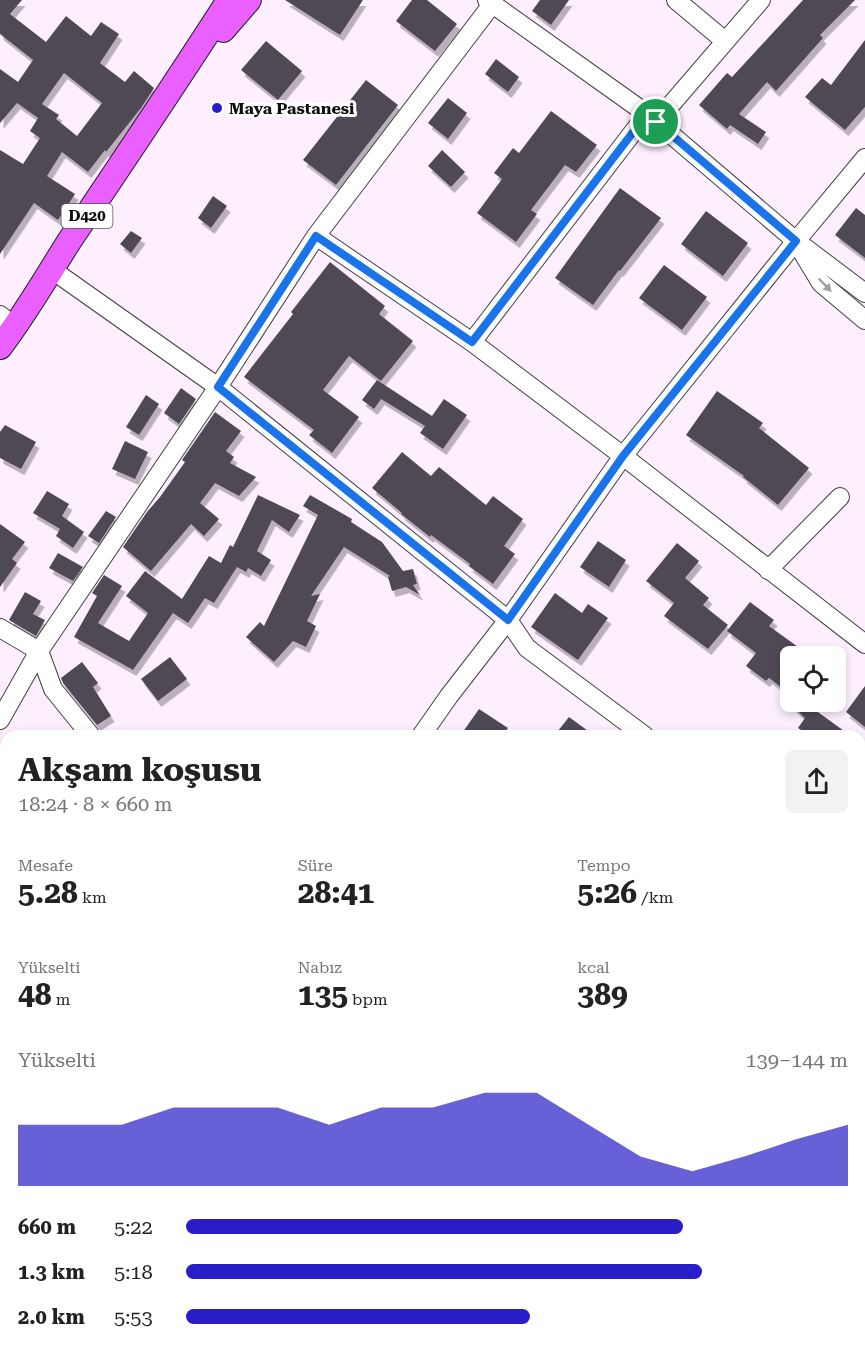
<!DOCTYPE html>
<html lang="tr">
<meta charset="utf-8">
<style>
body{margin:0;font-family:"Roboto Serif",serif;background:#f2f2f2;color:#222;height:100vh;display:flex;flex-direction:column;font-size:22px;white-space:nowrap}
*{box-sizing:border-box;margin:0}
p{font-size:20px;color:#767676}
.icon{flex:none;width:33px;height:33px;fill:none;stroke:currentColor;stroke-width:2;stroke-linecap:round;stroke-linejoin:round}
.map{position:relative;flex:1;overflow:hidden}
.details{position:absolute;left:0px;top:730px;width:866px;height:622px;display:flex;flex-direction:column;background:#fff;border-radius:18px 18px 0 0;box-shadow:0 3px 9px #0003}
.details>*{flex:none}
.buttons{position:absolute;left:780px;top:646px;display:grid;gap:12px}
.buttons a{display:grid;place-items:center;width:66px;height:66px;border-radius:9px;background:#fff;box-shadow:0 3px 9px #0003;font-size:30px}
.pin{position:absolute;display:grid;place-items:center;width:51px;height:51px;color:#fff;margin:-26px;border:3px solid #fff;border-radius:50%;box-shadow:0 2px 6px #0007}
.round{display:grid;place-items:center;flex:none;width:63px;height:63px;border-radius:9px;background:#f2f2f2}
.overview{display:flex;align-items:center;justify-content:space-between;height:102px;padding:0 18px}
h1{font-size:33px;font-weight:700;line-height:45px}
.metrics{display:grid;grid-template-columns:repeat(3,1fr);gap:9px;height:102px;padding:6px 18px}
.metrics div{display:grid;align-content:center}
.metrics b{font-size:30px;font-weight:700}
.metrics small{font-size:16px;font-weight:400}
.metrics p{font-size:16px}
.chart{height:168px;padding:12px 18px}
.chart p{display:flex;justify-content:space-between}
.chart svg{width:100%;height:108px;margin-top:6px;fill:#281dc7;opacity:.7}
ul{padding:0 18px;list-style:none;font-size:20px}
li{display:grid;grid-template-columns:96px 72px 1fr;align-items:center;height:45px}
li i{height:15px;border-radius:8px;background:#281dc7}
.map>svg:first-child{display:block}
.building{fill:#504957;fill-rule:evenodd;filter:url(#shadow)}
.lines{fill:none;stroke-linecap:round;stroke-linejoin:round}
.minor-casing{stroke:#414141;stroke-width:20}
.major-casing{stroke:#1f1f1f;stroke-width:26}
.minor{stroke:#fff;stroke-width:18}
.major{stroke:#ea5fff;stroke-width:24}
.oneway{fill:#9f9f9f}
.route-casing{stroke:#fff;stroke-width:12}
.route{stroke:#1a73e8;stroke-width:8}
.poi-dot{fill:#281dc7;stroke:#fff;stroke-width:2}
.labels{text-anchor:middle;stroke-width:6;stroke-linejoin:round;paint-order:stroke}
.shield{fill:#fff;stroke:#565656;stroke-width:1.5}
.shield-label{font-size:15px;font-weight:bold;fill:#0e0e0e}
.poi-label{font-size:16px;font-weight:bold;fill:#0e0e0e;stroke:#fff;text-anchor:start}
</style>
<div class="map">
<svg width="865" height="1352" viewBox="0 0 865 1352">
<defs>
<filter id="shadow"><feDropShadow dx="3.5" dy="6" stdDeviation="0" flood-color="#0004"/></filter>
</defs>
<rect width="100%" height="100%" fill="#feefff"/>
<g class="building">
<path d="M0,0H22L10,14L46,42L66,16L91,36L101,22L119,34L100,63L125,82L134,71L154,88L141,108L106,152L105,150L88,172L62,152L47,176L75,194L58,220L34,203L0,254V150L23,164L40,138L30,131L38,118L17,103L0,123V69L18,82L33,60L0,34ZM64,73L102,103L77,136L56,119L59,115L42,104Z"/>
<path d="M285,0H363L340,35Z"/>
<path d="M412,0H427L457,24L435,51L396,21Z"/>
<path d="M540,0H569L551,25L532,11Z"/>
<path d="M803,0H855L820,35L823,38L776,91L767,82L739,114L766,132L758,144L730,125L727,129L699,105L727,73L732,77Z"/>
<path d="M865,40V107L845,130L805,97L822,78L831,85Z"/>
<path d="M266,41L302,71L278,100L241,70Z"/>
<path d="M496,59L519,77L508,92L485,74Z"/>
<path d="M366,80L398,105L336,185L303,160Z"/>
<path d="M448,98L467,113L448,139L428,123Z"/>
<path d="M551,111L597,145L576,172L565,165L531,210L537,214L516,242L477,213L502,179L494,173L513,148L519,153Z"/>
<path d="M442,150L465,172L451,187L428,166Z"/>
<path d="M620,188L661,218L620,271L619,270L593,305L555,278Z"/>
<path d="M213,196L227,206L211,228L198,218Z"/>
<path d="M856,208L865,215V258L835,235Z"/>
<path d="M706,211L748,243L723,276L681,244Z"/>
<path d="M131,231L142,238L131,253L120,244Z"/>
<path d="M330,262L385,306L379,314L413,341L381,381L349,356L323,390L359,417L332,453L309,435L314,430L244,377L293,314L291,312Z"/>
<path d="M664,265L707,297L682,330L639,298Z"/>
<path d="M377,380L432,416L444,399L467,415L443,449L420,433L425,426L381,399L374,409L362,400Z"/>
<path d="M181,388L196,399L179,424L164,413Z"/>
<path d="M717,391L763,423L759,428L809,468L778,505L743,477L744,476L686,435Z"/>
<path d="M146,395L159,404L139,435L126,427Z"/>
<path d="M215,412L241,431L226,451L234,457L230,463L256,477L239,496L215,483L200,503L219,519L204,536L191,524L151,571L123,547L147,512L160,497L185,462L182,460Z"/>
<path d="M5,425L36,442L21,469L0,458V432Z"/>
<path d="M125,441L148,452L135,479L112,469Z"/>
<path d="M402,452L431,476L439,467L486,505L493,496L523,519L504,546L515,554L493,584L469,566L470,564L431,535L430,537L401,514L402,513L372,488Z"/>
<path d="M47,491L69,504L62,516L84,532L73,548L56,536L60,529L33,513Z"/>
<path d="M258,495L300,515L289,532L272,520L257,551L271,560L261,576L248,568L246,572L237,567L214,603L205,598L188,623L173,613L133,670L74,637L97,596L92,593L104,575L122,586L98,623L129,641L148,613L126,596L145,571L182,599L209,556L221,563L230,545L233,547Z"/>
<path d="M310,495L352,519L351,522L382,542L403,571L413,569L417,584L413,585L420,595L406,587L392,591L388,577L390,576L344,547L311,596L320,594L307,621L316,626L306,647L293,641L274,662L246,637L260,622L264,626L318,515L303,506Z"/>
<path d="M106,511L116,517L99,543L88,536Z"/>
<path d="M0,524L25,542L12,559L17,563L0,587Z"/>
<path d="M598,541L626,560L609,587L580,567Z"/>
<path d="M677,543L699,561L685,578L709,598L703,605L728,625L708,649L664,616L674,603L646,581Z"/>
<path d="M58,553L83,567L73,581L49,568Z"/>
<path d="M25,592L41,601L33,614L45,620L36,636L9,620Z"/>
<path d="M555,593L582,613L588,604L608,618L578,660L531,627Z"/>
<path d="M750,602L774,620L769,626L812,657H790V702H804L851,736H810L798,728L805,718L782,696L786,691L769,678L766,681L746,666L756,653L727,631Z"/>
<path d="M170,657L187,679L158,701L141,679Z"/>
<path d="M82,662L98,683L93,687L111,716L97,725L63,683L61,678Z"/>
<path d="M865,686V727L846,712Z"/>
<path d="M479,709L508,728L502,736H460Z"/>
<path d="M569,717L595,736H554Z"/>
</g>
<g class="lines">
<defs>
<g id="minor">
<path d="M487,0L647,114L796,241L865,293"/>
<path d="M676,0L725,41"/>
<path d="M647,114L472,342L623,456L865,644"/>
<path d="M656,122L761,0"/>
<path d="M316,236L472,342"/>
<path d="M801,250L821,283L865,320"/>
<path d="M51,269L218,387L508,620L527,648L645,736"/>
<path d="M0,315L15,327"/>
<path d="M768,570L840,497"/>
<path d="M0,628L39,651L53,689L91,736"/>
<path d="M0,720L39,651L218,387L316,236L493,3"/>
<path d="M421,736L449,696L508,620L623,456L796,241L865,158"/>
<path d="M860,885L865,889"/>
<path d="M0,943L6,946"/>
<path d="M860,1091L865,1090"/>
<path d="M860,1169V1175"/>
<path d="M0,1322L6,1326"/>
<path d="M35,1347L41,1352"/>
<path d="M3,1352L6,1347"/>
<path d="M839,1352V1347"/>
</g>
<g id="major">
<path d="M223,30L249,0"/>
<path d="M0,347C26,313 47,276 70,240C124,160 177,81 229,0"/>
</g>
</defs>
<use href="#minor" class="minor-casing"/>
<use href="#major" class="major-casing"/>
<use href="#minor" class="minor"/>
<use href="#major" class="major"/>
</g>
<defs><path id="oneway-solid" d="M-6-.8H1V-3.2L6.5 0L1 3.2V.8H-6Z" transform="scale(1.5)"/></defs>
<use class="oneway" href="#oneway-solid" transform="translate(825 285) rotate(46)"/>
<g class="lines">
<defs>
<path id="route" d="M647,114L796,241L623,456L508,620L218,387L316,236L472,342Z"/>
</defs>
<use href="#route" class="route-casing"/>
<use href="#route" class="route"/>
</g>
<circle class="poi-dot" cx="217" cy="108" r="6"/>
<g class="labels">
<rect class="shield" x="61.5" y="204" width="51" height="24" rx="4.5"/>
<g class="shield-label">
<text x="87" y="221">D420</text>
</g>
<g class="poi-label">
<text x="229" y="114">Maya Pastanesi</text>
</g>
</g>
</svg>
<div class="buttons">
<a><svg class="icon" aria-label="locate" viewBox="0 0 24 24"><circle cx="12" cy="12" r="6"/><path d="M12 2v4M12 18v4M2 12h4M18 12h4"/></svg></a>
</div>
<div class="pin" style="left:656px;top:122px;background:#1e9e55"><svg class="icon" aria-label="arrive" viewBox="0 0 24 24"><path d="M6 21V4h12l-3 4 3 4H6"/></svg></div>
<section class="details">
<div class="overview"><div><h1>Akşam koşusu</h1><p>18:24 · 8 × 660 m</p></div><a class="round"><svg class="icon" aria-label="share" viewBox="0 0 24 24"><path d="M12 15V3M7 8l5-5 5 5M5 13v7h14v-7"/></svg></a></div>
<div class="metrics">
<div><p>Mesafe</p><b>5.28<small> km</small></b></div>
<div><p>Süre</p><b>28:41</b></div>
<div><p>Tempo</p><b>5:26<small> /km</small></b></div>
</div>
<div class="metrics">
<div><p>Yükselti</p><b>48<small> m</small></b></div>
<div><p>Nabız</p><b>135<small> bpm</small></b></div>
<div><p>kcal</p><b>389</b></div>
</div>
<div class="chart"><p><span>Yükselti</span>139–144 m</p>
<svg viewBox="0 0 160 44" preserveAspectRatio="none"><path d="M0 44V19L10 19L20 19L30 12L40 12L50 12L60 19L70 12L80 12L90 6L100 6L110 19L120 32L130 38L140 32L150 25L160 19V44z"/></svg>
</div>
<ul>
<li><b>660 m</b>5:22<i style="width:75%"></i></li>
<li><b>1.3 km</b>5:18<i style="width:78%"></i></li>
<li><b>2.0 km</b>5:53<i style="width:52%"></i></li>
</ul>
</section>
</div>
